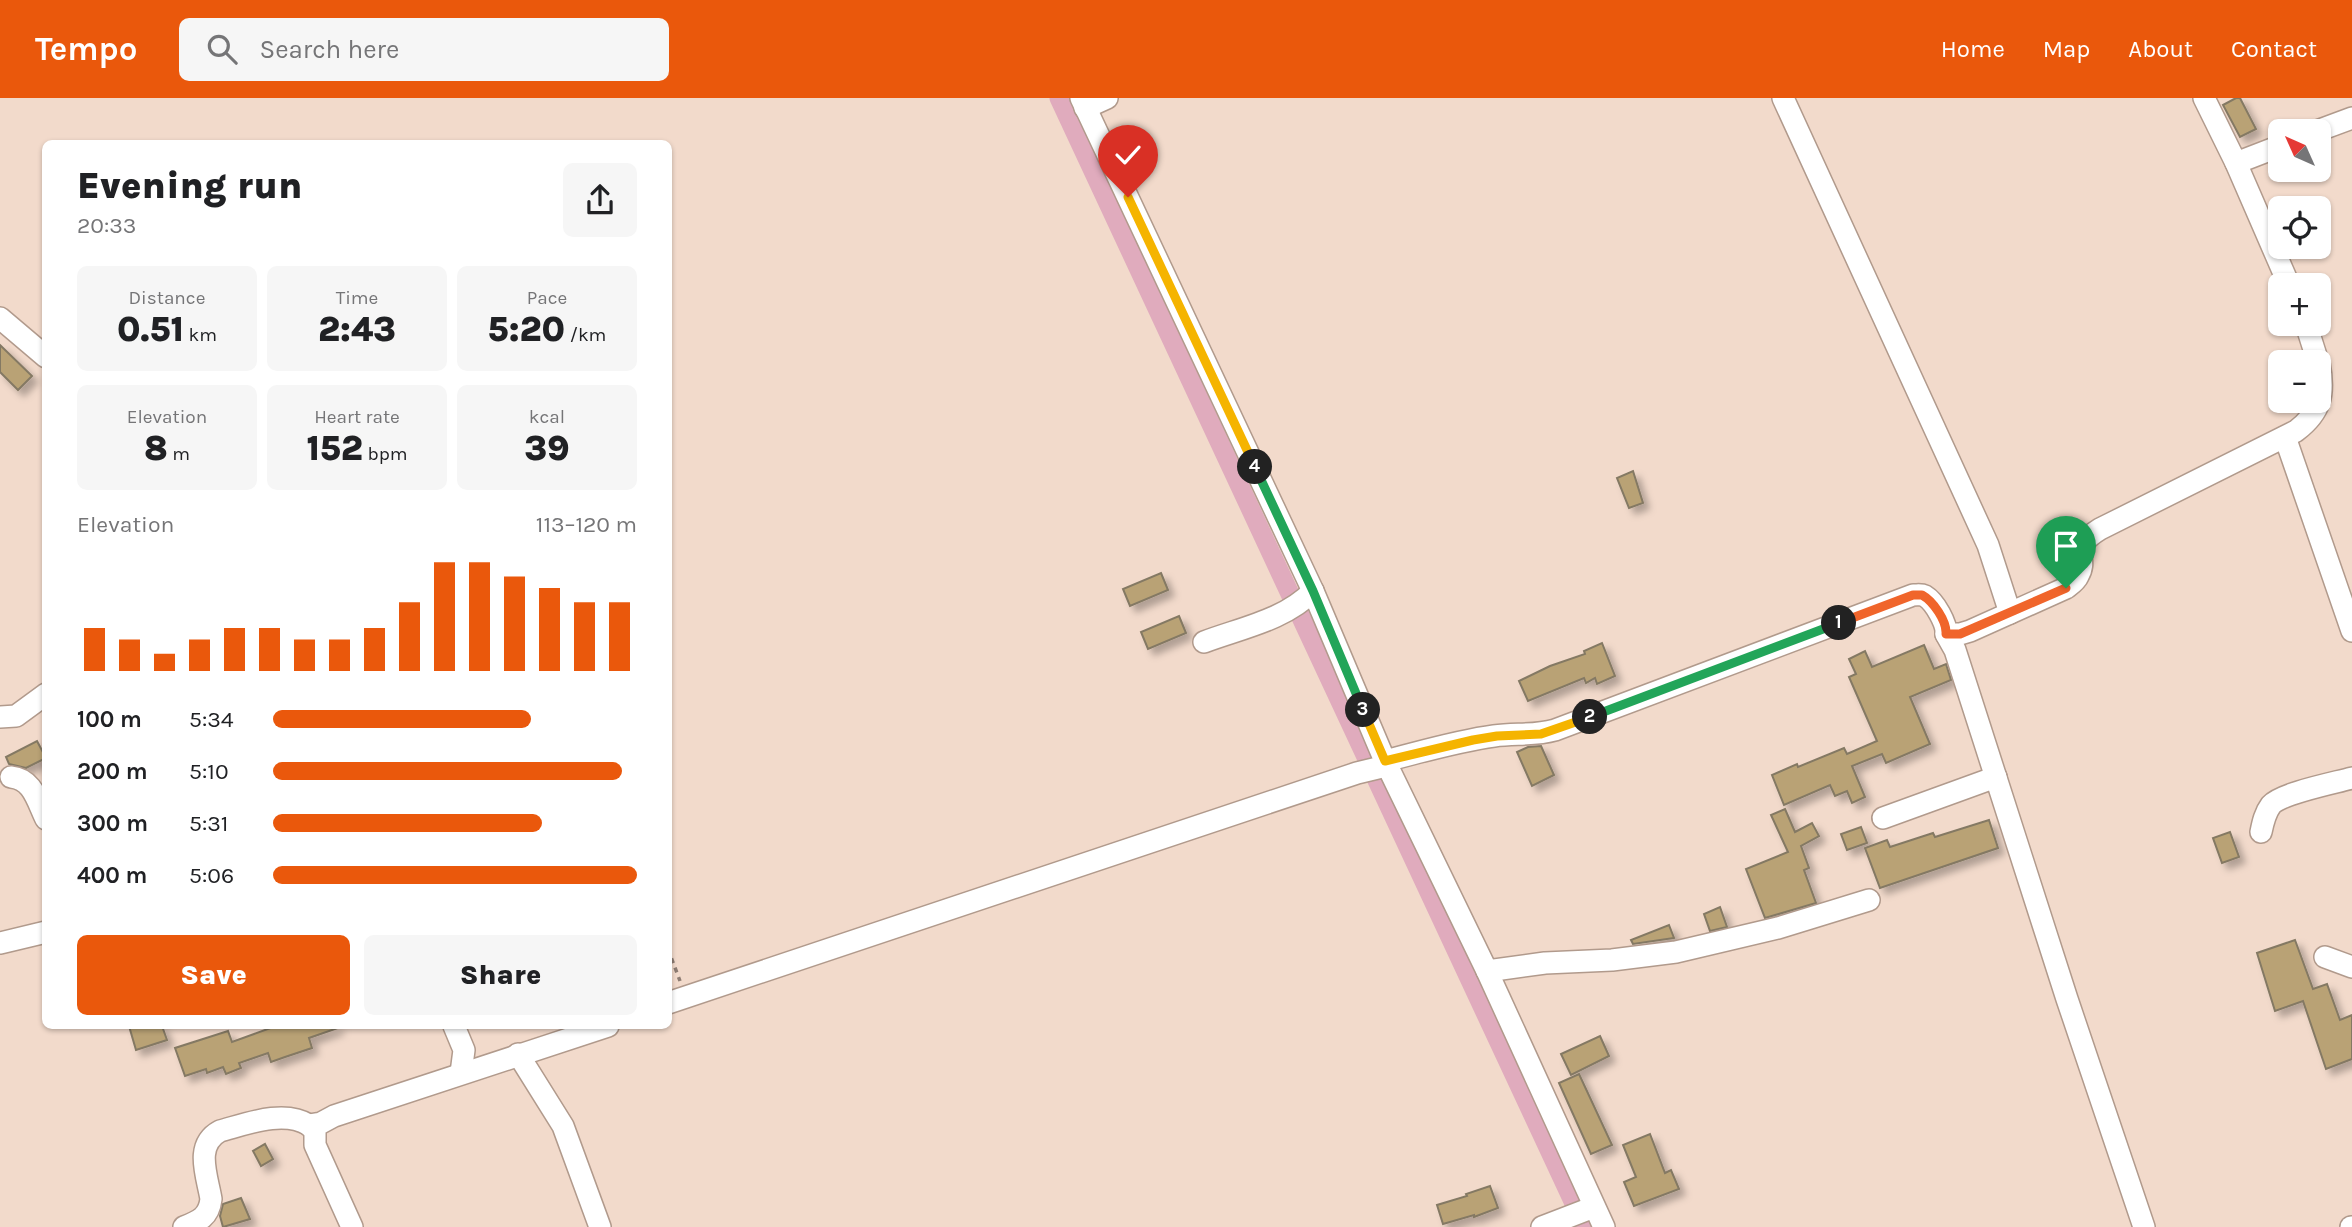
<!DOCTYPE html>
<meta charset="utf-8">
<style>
body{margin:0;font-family:Karla,sans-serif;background:#f6f6f6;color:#202124;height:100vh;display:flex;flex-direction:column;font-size:26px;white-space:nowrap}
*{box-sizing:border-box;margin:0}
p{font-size:23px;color:#757577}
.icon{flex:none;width:38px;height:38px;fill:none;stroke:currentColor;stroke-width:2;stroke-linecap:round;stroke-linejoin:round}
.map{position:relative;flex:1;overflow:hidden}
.details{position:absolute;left:42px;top:42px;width:630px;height:889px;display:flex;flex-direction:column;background:#fff;border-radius:10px;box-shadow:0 2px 5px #0004}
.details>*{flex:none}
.needle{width:46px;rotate:315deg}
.tools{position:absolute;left:2268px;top:21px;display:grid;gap:14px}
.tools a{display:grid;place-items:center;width:63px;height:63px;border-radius:10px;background:#fff;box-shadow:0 2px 5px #0004;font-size:35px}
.pin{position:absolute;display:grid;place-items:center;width:60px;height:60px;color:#fff;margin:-72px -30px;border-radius:50% 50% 50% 0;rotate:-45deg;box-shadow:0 0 7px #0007}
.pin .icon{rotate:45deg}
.km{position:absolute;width:35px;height:35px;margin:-18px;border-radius:50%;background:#222;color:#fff;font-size:19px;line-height:35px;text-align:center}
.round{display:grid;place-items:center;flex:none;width:74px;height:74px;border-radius:10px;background:#f6f6f6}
.headline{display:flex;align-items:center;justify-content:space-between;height:119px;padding:0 35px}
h1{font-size:38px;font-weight:800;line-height:52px}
.figures{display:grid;grid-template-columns:repeat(3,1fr);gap:10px;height:119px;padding:7px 35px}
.figures div{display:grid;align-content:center;border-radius:10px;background:#f6f6f6;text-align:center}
.figures b{font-size:35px;font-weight:800}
.figures small{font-size:19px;font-weight:400}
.figures p{font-size:19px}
.chart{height:196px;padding:14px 35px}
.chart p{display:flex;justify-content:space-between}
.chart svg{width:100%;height:126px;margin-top:7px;stroke:#ea580c;stroke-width:6}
.button{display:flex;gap:14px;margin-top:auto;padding:14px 35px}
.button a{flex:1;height:80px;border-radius:10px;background:#ea580c;color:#fff;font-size:28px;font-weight:800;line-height:80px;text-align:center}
.button a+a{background:#f6f6f6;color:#202124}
ul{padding:0 35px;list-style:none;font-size:23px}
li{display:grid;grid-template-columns:112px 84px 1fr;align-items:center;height:52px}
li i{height:18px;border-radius:9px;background:#ea580c}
header{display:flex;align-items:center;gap:42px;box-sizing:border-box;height:98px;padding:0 35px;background:#ea580c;color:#fff}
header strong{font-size:33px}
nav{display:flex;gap:38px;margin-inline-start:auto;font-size:24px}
.search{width:490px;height:63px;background:#f6f6f6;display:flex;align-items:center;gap:18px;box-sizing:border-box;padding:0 24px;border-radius:10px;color:#757577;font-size:26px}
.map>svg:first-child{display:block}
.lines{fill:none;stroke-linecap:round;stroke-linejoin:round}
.canal{stroke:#e0abbd;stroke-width:19}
.building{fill:#b9a275;stroke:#847964;stroke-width:2;filter:url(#shadow)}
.minor-casing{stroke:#b19a8c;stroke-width:24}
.path{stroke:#8d7c72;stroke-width:3.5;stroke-dasharray:5 5;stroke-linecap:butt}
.minor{stroke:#fff;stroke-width:21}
.split-1-casing{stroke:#fff;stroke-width:14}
.split-2-casing{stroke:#fff;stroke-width:14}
.split-3-casing{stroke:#fff;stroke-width:14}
.split-4-casing{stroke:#fff;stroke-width:14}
.split-5-casing{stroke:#fff;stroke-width:14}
.split-1{stroke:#f0652b;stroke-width:9}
.split-2{stroke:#22a559;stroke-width:9}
.split-3{stroke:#f5b400;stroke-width:9}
.split-4{stroke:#22a559;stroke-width:9}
.split-5{stroke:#f5b400;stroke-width:9}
</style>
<header>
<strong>Tempo</strong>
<div class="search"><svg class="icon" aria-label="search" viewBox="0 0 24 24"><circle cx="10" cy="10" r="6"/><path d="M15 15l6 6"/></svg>Search here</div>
<nav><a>Home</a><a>Map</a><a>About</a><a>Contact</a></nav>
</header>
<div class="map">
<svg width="2352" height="1129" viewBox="0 0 2352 1129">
<defs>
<filter id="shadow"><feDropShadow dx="6" dy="6" stdDeviation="3.5" flood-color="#0004"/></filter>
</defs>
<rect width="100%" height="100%" fill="#f2dacb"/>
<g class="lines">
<path class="canal" d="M1059,0L1585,1129"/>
</g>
<g class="building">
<path d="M2236,0H2240L2256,31L2240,39L2223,7Z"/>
<path d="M0,247L32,278L18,292L0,274Z"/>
<path d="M1633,373L1643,405L1629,410L1617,380Z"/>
<path d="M1161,475L1168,492L1130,508L1123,491Z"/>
<path d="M1179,518L1186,535L1148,551L1141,534Z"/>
<path d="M1602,545L1615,578L1597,586L1595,580L1586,585L1584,580L1528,603L1519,583L1550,568L1585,556L1584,553Z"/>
<path d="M1924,547L1934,571L1946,566L1951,582L1910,599L1930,646L1886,665L1882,656L1852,668L1865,699L1852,705L1847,693L1835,698L1830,687L1784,707L1772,677L1797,666L1798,669L1844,650L1847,656L1877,643L1849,579L1856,576L1849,561L1865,553L1872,569Z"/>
<path d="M37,643L46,660L26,670L9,666L6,659Z"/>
<path d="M1541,648L1554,677L1532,688L1517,654L1528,649Z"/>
<path d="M1785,711L1795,734L1812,725L1819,738L1801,748L1809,770L1804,772L1816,805L1765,820L1746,771L1788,754L1771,717Z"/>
<path d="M1989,722L1998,750L1880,790L1865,750L1887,742L1890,749L1933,735L1935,739Z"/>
<path d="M1861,729L1867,745L1847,752L1841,736Z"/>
<path d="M2230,734L2239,759L2222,765L2213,740Z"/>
<path d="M1720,809L1727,829L1710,833L1704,816Z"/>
<path d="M1669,827L1674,840L1633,846L1631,842Z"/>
<path d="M2295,842L2313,891L2327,886L2340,922L2352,917V961L2326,971L2303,903L2275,913L2257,855Z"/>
<path d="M129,928H162L167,942L136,952Z"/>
<path d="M276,928H337L338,930L309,940L312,950L285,959L271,964L268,955L239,965L241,970L226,976L223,969L207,975L206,971L185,978L175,950L228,933L232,944Z"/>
<path d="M1600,938L1609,958L1571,977L1561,956Z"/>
<path d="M1579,976L1612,1047L1591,1056L1559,985Z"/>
<path d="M1650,1036L1665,1075L1671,1072L1679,1091L1634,1108L1624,1084L1636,1079L1623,1047Z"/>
<path d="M265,1046L273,1061L261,1068L253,1053Z"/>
<path d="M1490,1088L1498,1110L1474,1119V1117L1443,1126L1437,1107L1467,1098L1466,1096Z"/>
<path d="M241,1100L250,1121L223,1129L220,1118L223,1106Z"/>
</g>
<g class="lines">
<defs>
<g id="minor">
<path d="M1081,0L1313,493L1385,663L1487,873L1604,1129"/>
<path d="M1783,0L1988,447L2010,515"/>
<path d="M2204,0L2236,65L2289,187"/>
<path d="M1085,10L1107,0"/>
<path d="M2317,33L2352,20"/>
<path d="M2236,65L2280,48"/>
<path d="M0,220L46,259"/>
<path d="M2306,226L2318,264"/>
<path d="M2285,339L2352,533"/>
<path d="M1946,536L1955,552L2067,901L2144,1129"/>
<path d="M1204,544C1241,530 1285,522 1313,493"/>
<path d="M0,619L16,618L46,596"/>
<path d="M11,679C33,681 37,703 46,721"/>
<path d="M1883,720L1996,679"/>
<path d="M2261,734C2263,724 2265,715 2271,707C2282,695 2334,685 2352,680"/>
<path d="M0,845L46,834"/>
<path d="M2325,859L2352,869"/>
<path d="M1487,873L1545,865L1612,862L1676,854L1778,830L1869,802"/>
<path d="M668,905L1357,675L1386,668L1385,663C1421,654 1457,643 1494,638C1515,635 1534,638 1555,632L1913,497C1918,497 1921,496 1925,498C1935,504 1947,526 1946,536H1960L1970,533L2066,490C2070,487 2076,483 2078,478C2090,458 2066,452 2100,431L2296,333C2321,314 2325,296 2319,265"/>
<path d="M454,928L464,952L461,975"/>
<path d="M518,956L563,1028L600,1129"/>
<path d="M184,1129C199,1123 209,1119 211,1101C207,1077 194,1047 220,1033C246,1026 284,1011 309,1027"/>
<path d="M352,1129L315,1047V1033L309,1027L321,1025L334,1018L608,928"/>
<path d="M1542,1129L1594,1109"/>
<path d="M2351,1129H2352"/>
</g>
</defs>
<use href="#minor" class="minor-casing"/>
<path class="path" d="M668,851L680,883"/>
<use href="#minor" class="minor"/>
</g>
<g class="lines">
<defs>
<path id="split-1" d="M1839,525L1913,497H1922C1933,503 1947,523 1946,536H1960L2066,490"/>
<path id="split-2" d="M1590,619L1839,525"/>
<path id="split-3" d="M1363,612L1385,663L1473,642L1497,638L1541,636L1590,619"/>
<path id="split-4" d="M1255,369L1313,493L1363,612"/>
<path id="split-5" d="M1128,99L1255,369"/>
</defs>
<use href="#split-1" class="split-1-casing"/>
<use href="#split-2" class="split-2-casing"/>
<use href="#split-3" class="split-3-casing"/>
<use href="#split-4" class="split-4-casing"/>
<use href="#split-5" class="split-5-casing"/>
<use href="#split-1" class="split-1"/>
<use href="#split-2" class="split-2"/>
<use href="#split-3" class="split-3"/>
<use href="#split-4" class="split-4"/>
<use href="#split-5" class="split-5"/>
</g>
</svg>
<div class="tools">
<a><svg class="needle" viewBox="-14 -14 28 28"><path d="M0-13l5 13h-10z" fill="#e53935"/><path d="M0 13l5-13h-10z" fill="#757577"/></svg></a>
<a><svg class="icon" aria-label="locate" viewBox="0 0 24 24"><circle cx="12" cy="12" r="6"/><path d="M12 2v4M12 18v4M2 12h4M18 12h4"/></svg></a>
<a>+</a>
<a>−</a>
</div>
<div class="pin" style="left:2066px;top:490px;background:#1e9e55"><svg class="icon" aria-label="arrive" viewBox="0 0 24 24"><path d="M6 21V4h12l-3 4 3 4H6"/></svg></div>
<div class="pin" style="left:1128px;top:99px;background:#d93025"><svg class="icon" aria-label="check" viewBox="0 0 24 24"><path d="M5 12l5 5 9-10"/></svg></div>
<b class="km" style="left:1839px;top:525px">1</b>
<b class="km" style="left:1590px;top:619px">2</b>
<b class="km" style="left:1363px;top:612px">3</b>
<b class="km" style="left:1255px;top:369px">4</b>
<section class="details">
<div class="headline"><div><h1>Evening run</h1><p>20:33</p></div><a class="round"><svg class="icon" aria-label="share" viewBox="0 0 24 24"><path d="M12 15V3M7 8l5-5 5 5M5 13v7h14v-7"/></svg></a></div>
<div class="figures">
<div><p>Distance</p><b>0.51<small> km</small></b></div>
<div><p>Time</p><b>2:43</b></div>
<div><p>Pace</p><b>5:20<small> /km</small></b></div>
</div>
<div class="figures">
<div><p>Elevation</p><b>8<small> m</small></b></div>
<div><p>Heart rate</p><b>152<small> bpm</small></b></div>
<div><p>kcal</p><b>39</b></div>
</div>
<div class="chart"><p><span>Elevation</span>113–120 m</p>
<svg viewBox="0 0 160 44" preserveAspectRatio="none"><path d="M5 44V29M15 44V33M25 44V38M35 44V33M45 44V29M55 44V29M65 44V33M75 44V33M85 44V29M95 44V20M105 44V6M115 44V6M125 44V11M135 44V15M145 44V20M155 44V20"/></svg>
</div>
<ul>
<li><b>100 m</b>5:34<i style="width:71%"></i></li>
<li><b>200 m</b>5:10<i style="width:96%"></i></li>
<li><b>300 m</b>5:31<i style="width:74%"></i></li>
<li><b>400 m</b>5:06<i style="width:100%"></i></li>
</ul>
<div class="button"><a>Save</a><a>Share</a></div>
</section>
</div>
